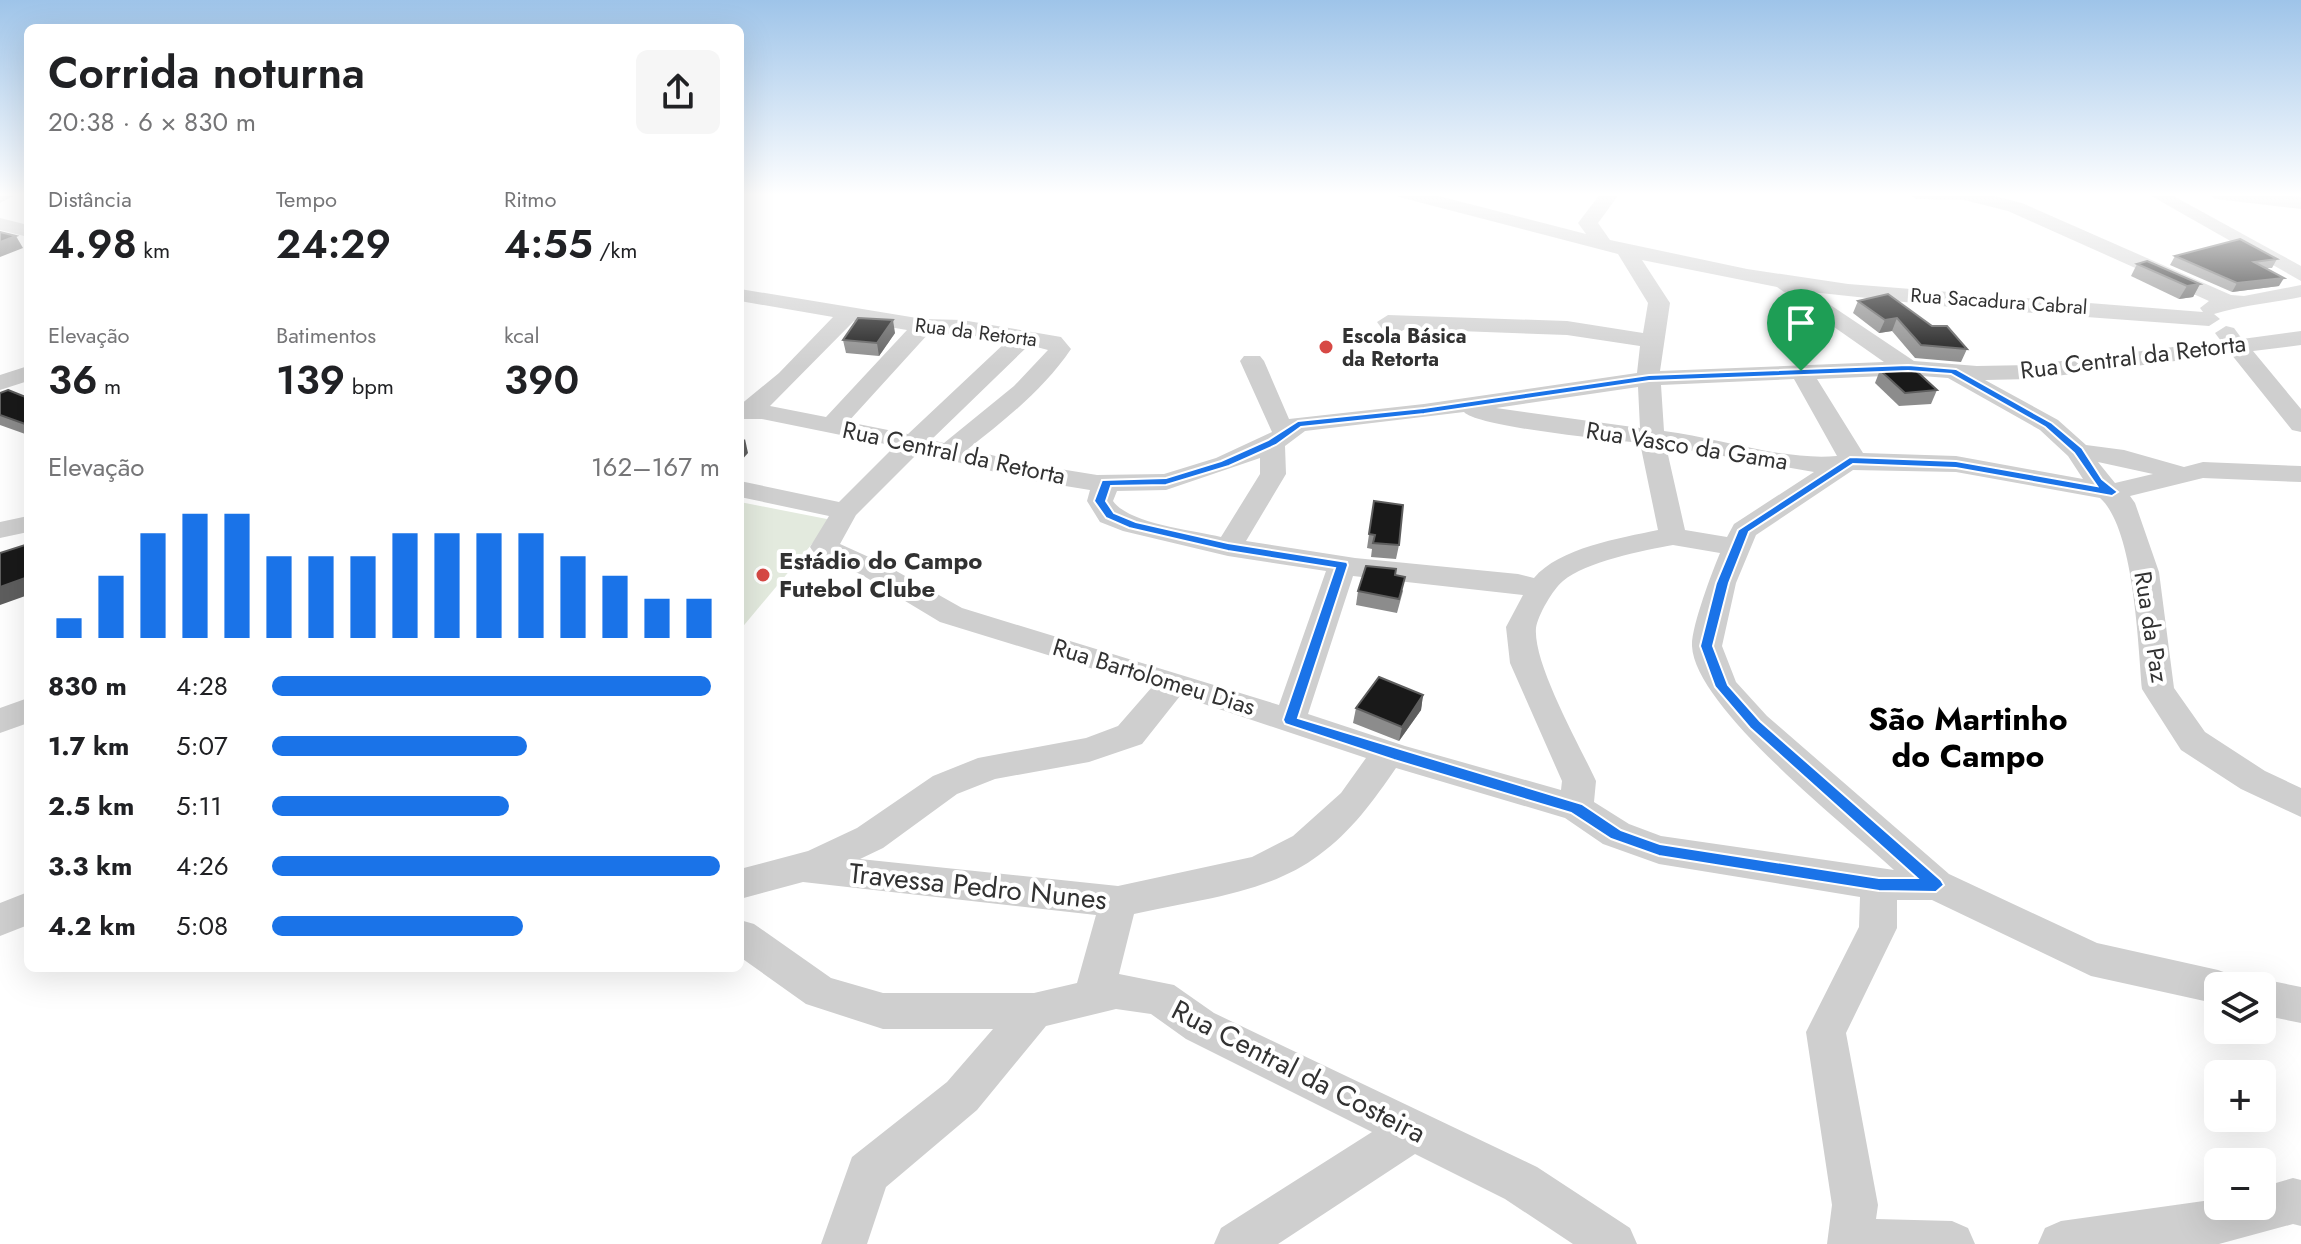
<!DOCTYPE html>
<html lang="pt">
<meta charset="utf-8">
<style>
body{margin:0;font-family:Jost,sans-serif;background:#f6f6f6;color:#202124;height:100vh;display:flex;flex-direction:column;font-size:30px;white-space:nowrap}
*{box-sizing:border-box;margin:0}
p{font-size:26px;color:#757577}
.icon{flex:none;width:44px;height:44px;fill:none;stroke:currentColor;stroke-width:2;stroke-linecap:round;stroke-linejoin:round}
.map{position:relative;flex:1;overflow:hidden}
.sheet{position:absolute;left:24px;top:24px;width:720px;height:948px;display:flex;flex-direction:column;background:#fff;border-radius:12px;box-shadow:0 8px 32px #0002}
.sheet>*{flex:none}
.tools{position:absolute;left:2204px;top:972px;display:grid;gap:16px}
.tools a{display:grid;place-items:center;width:72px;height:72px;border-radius:12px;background:#fff;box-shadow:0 8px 32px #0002;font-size:40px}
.pin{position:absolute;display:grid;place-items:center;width:68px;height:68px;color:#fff;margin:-82px -34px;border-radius:50% 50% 50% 0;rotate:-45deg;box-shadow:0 0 8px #0007}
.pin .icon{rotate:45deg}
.round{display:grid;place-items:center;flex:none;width:84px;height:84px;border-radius:12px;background:#f6f6f6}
.head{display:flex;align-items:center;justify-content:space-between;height:136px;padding:0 24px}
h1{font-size:44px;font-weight:600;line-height:60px}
.figures{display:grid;grid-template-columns:repeat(3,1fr);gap:12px;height:136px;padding:8px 24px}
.figures div{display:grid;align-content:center}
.figures b{font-size:40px;font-weight:600}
.figures small{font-size:22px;font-weight:400}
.figures p{font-size:22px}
.chart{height:224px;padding:16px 24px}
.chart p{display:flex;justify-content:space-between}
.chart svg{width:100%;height:144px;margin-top:8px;stroke:#1a73e8;stroke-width:6}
ul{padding:0 24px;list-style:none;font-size:26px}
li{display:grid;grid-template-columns:128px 96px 1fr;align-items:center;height:60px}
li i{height:20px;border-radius:10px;background:#1a73e8}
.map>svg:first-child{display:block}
.green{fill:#e3eade}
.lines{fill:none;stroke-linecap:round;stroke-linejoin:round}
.minor{fill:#cfcfcf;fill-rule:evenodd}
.wall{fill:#8c8c8c}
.shaded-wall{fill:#5e5e5e}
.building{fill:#191919;stroke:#5e5e5e;stroke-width:2}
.route{fill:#1a73e8;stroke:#fff;stroke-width:2;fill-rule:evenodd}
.poi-dot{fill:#d74945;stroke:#fff;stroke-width:3}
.labels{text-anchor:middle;stroke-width:8;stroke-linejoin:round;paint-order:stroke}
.far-street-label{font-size:20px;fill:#323232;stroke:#fff}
.far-poi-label{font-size:20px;font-weight:bold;fill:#323232;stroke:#fff;text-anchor:start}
.street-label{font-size:24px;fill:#323232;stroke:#fff}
.poi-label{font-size:24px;font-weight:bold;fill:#323232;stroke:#fff;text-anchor:start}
.near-street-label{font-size:28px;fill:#323232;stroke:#fff}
.district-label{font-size:32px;font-weight:bold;fill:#000;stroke:#fff}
</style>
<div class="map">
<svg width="2301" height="1244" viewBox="0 0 2301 1244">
<rect width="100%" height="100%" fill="#fff"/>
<path class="green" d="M740,502L832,520L740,630Z"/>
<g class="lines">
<g class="minor">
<path d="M0,193H19L0,203Z"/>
<path d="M1397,193H1427L1586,234L1578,223L1601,193H1620L1598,223L1610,240L1747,269L1848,284L2203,312L2200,308L2209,301L2008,211L1964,200L1916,199L1907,193H1983L2022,203L2231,295L2244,296L2301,285V297C2272,303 2242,305 2214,314L2220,319L2209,326L1951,307L1811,292L1914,361L1977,366L2031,365L2221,341L2215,333L2226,326L2234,328L2242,339L2301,331V345L2253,351L2301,409V432L2292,430L2231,354L2031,379L1985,380L2058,420L2086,445L2124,450L2184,467L2203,462L2301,466V482L2203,478L2130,496L2135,503L2159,572L2174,688L2205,732L2265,771L2301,788V817L2241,789L2181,750L2147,697L2142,689C2138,643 2134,528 2100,498L1956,472L1853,470L1756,535L1736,583L1722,646L1736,682L1767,716L1949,874L2097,943L2218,970L2232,975L2237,986H2218V1004L2091,976L1932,900H1897V928L1846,1033L1878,1205L1876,1219L1952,1221L1968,1228L1975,1244H1827L1832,1205L1806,1032L1859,927L1860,897L1659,864L1603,844L1565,818L1396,768C1374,800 1351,832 1319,855C1268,894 1194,900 1134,914L1119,974L1174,985L1214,1013L1537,1167L1630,1228L1637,1244H1573L1505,1199L1415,1154L1278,1244H1214L1221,1228L1372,1132L1186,1039L1151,1014L1116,1009L1046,1026L977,1110L886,1187L867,1244H821L852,1157L947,1082L993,1029H883L806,1004L740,957V920L754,924L831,978L883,993H1034L1077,983L1096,915L803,882L740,899V869L808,851L857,828L933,776L978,758L1086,738L1118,726L1152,687L940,622L862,575L814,553L810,547L829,516L740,497V481L839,502L895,446L762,419H740V405L779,373L833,317L740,301V289L923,319L962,320L1061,337L1071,349C1044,389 1006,419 968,449L1023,463L1097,475L1164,474L1216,458L1272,432L1240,361L1244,356H1260L1264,361L1289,419L1424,404L1637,373L1640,346L1567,335L1405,329L1394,336L1386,334L1377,322L1388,315L1567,321L1643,333L1648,303L1618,254L1399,197ZM1642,260L1777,287L1884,362L1660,371L1670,303ZM854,321L907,330L826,417L770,406ZM929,333L962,334L1007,341L908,434L848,422ZM1029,345L1048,350L1014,386L944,443L931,440ZM1908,375L1948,378L2040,430L2068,456L2083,479L1956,456L1863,453L1817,379ZM1794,379L1837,456C1784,461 1719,438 1664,431L1661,385ZM1638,387L1640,428L1496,408ZM1464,412C1478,427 1611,440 1640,443L1658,530C1620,538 1559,548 1534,578L1518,574L1355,558L1246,541L1286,474L1285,446L1305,431ZM1666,446L1814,472L1734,524L1727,537L1685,530ZM919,452L1022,479L1090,490L1087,501L1100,522L1123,531L1228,556L1326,571L1279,705L962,608L882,563L840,544L856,515ZM1260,458V474L1221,537C1193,530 1129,524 1113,501L1117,491L1166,490ZM2098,462L2153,474L2115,483ZM1673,545L1720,553C1712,572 1691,628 1692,646C1695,708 1847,826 1894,870L1661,836L1629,824L1594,802L1596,781C1580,746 1533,664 1536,628C1538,615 1553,589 1563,581C1585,562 1645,550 1673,545ZM1353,576L1523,595L1506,627L1510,663L1562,781L1561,790L1405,746L1308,714ZM1180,696L1366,758L1341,793L1293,836L1252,857L1118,886L860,859L883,848L957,794L995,779L1089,762L1142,744Z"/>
<path d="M2146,193H2168L2301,266V281Z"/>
<path d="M2207,193H2263L2301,197V209L2216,199Z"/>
<path d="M0,218L28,225V237L0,230Z"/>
<path d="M28,366V381L0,390V375Z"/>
<path d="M28,516V532L0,538V522Z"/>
<path d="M28,698V723L0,733V708Z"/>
<path d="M28,892V925L0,936V903Z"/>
<path d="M2262,979L2301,987V1023L2262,1015V986H2247Z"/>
<path d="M2293,1178L2301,1180V1226L2293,1224L2219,1244H2038L2045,1228L2061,1221L2218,1199V1206H2262V1187Z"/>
</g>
</g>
<g class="wall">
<path d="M2175,256L2277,259L2272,268H2267L2279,286L2232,292L2170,265Z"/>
<path d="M2137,264L2200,284L2193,297L2179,299L2131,276Z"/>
<path d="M1858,301L1932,326L1967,349L1961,362L1915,358L1892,331L1879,333L1853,313Z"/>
<path d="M895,333L879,356L846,353L843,340Z"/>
<path d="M1880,370L1937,390L1931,404L1899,406L1875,383Z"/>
<path d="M0,393L28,398V435L0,425Z"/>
<path d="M1374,501L1399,545L1396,559L1371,557L1372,549L1367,548Z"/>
<path d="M1395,575L1403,591L1397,613L1356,605L1358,591Z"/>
<path d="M1423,695L1421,710L1399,741L1353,723L1356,708Z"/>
</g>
<g class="shaded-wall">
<path d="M16,236L23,248L0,257V242Z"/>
<path d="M2284,278L2279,286L2232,292L2237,283Z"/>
<path d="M2200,284L2193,297L2179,299L2187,286Z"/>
<path d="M1897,318L1892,331L1879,333L1885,320Z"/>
<path d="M893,320L895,333L879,356L877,343Z"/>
<path d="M745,439L748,453L740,462V444Z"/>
<path d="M28,577V595L0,605V587Z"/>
<path d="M1423,695L1421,710L1399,741L1402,727Z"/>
</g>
<g class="building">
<path d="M0,232L16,236L0,242Z"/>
<path d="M2240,239L2277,259L2254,262L2284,278L2237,283L2175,256Z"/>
<path d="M2147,261L2200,284L2187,286L2137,264Z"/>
<path d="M1888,294L1932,326H1947L1967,349L1921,345L1897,318L1885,320L1858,301Z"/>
<path d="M858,318L893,320L877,343L843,340Z"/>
<path d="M1912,367L1937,390L1905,393L1880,370Z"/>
<path d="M8,390L28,398V425L0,415V393Z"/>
<path d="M1374,501L1403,505L1399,545L1373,543L1375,535L1369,534Z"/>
<path d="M28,544V577L0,587V553Z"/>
<path d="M1366,566L1396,569L1395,575L1405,577L1399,599L1358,591Z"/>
<path d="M1379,677L1423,695L1402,727L1356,708Z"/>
</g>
<linearGradient id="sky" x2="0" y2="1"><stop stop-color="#9ec4e9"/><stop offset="0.53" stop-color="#fff"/><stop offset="1" stop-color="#fff" stop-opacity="0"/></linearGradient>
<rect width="2301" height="367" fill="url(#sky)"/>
<path class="route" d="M1908,365L1956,369L2052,423L2082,448L2102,479L2118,492L2112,496L1956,468L1853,464L1749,532L1729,583L1713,646L1728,685L1760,721L1941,880L1944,885L1936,892L1879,891L1659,856L1611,839L1571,813L1394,760L1285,724L1283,720L1335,568L1228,551L1129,528L1106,518L1094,501L1102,480L1166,478L1221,461L1268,440L1298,421L1424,408L1649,375ZM1908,371L1951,374L2045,427L2074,453L2097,486L1956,461L1850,457L1738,530L1716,583L1700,646L1715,687L1750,728L1917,878H1879L1660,844L1621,830L1582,804L1298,718L1348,565L1347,562L1228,543L1136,522L1114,513L1106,501L1111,486L1166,485L1229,466L1276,445L1301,427L1424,414L1649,381Z"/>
<g class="poi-dot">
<circle cx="1326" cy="347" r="8"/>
<circle cx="763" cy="575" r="8"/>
</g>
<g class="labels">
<g class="far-street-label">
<text transform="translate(1999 301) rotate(4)" y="7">Rua Sacadura Cabral</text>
<text transform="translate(976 332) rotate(7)" y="7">Rua da Retorta</text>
</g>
<g class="far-poi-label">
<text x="1342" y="343">Escola Básica<tspan x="1342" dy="23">da Retorta</tspan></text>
</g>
<g class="street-label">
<text transform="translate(2133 357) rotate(-7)" y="8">Rua Central da Retorta</text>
<text transform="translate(1687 446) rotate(9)" y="8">Rua Vasco da Gama</text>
<text transform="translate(954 453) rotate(12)" y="8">Rua Central da Retorta</text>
<text transform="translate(2151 627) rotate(81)" y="8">Rua da Paz</text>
<text transform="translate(1154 677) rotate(17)" y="8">Rua Bartolomeu Dias</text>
</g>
<g class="poi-label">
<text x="779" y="569">Estádio do Campo<tspan x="779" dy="28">Futebol Clube</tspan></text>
</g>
<g class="near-street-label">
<text transform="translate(978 886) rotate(6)" y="10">Travessa Pedro Nunes</text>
<text transform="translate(1299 1071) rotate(27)" y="10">Rua Central da Costeira</text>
</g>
<g class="district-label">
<text x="1968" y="730">São Martinho<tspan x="1968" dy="37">do Campo</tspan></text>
</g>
</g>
</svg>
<div class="tools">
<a><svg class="icon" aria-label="layers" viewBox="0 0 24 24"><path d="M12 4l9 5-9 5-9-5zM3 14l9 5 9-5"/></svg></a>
<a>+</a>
<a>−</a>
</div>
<div class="pin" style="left:1801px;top:371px;background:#1e9e55"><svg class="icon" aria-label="arrive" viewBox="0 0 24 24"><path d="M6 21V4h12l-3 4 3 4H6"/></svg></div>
<section class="sheet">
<div class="head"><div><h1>Corrida noturna</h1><p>20:38 · 6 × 830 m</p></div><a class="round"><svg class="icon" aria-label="share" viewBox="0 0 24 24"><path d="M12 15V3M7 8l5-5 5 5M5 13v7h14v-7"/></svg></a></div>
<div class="figures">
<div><p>Distância</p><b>4.98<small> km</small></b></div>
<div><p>Tempo</p><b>24:29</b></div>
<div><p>Ritmo</p><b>4:55<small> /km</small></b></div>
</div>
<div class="figures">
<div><p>Elevação</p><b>36<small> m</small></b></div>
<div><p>Batimentos</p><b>139<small> bpm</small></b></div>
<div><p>kcal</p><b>390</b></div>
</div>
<div class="chart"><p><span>Elevação</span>162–167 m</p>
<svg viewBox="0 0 160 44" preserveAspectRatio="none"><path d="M5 44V38M15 44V25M25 44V12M35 44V6M45 44V6M55 44V19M65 44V19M75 44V19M85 44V12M95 44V12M105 44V12M115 44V12M125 44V19M135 44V25M145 44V32M155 44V32"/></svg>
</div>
<ul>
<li><b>830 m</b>4:28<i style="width:98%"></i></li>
<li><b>1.7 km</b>5:07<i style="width:57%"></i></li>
<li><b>2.5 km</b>5:11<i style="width:53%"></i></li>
<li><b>3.3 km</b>4:26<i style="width:100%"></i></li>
<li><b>4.2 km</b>5:08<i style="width:56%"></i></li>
</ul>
</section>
</div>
